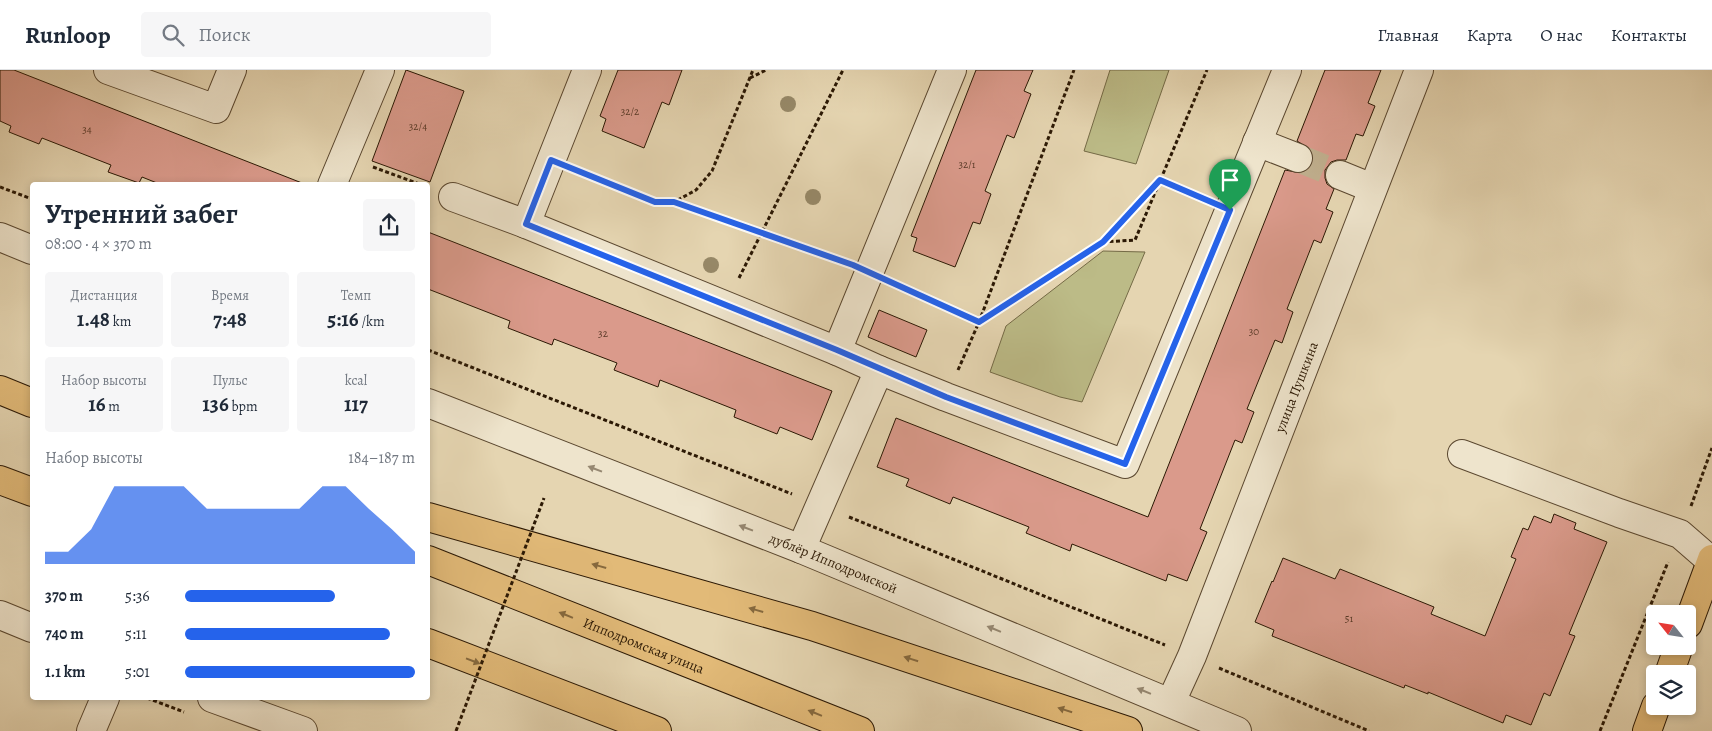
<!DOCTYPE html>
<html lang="ru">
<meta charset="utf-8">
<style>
body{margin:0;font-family:Alegreya,serif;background:#f6f6f7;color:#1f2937;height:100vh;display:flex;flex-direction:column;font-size:19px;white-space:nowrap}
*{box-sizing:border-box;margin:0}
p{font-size:16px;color:#747a83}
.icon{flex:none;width:28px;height:28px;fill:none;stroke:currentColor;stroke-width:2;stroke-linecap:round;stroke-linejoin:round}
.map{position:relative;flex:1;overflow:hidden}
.drawer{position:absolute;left:30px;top:112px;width:400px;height:518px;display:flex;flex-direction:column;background:#fff;border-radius:5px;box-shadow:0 2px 8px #0003}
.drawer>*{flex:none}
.needle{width:32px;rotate:300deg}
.tools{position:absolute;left:1646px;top:535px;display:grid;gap:10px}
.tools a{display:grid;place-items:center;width:50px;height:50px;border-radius:5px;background:#fff;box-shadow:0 2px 8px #0003;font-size:25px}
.pin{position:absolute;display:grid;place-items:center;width:42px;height:42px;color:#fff;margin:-51px -21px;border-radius:50% 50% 50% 0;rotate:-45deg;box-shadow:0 0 5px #0007}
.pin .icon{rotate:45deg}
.round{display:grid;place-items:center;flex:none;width:52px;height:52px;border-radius:5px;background:#f6f6f7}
.head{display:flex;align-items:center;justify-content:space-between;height:85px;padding:0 15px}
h1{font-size:28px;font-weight:700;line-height:38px}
.figures{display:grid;grid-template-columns:repeat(3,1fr);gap:8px;height:85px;padding:5px 15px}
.figures div{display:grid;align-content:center;border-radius:5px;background:#f6f6f7;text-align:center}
.figures b{font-size:21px;font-weight:700}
.figures small{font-size:14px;font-weight:400}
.figures p{font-size:14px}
.chart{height:140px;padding:10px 15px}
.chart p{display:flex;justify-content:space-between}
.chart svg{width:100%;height:90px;margin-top:5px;fill:#2563eb;opacity:.7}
ul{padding:0 15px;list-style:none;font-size:16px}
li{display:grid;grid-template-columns:80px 60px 1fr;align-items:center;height:38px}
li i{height:12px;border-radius:6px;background:#2563eb}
header{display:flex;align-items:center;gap:30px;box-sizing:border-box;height:70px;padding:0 25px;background:#fff;border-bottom:1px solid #e0e1e3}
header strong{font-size:24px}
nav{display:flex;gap:28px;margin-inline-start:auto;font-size:18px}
.search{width:350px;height:45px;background:#f6f6f7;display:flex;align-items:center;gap:12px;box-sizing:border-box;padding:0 18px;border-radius:5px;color:#747a83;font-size:19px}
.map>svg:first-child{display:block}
.green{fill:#bcbb87;stroke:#746a46}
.building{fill:#da9a8b;stroke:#2b1804}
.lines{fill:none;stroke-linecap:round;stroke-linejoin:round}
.minor-tunnel{stroke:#c0af8e;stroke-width:28;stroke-dasharray:28 14;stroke-linecap:butt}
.minor-casing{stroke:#5a472f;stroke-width:30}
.major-casing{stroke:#2b1804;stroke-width:30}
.highway-casing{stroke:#2b1804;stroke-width:30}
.path{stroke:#2b1804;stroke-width:3;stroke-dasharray:4 2.5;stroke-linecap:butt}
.minor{stroke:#eee4cc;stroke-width:28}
.major{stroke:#e2ba78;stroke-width:28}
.highway{stroke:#e2ba78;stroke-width:28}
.path-bridge{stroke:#2b1804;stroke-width:3;stroke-dasharray:4 2.5;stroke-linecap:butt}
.tree{fill:#968867}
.oneway{fill:#968872}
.oneway2{fill:#86693e}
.route-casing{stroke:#fff;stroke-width:10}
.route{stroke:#2563eb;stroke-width:6}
.labels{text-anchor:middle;stroke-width:4.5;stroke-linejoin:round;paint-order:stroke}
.number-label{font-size:11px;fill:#573826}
.street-label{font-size:14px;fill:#2b1804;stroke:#eee4cc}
</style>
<header>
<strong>Runloop</strong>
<div class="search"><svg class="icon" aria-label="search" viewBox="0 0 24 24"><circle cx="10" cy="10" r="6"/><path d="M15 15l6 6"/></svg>Поиск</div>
<nav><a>Главная</a><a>Карта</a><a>О нас</a><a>Контакты</a></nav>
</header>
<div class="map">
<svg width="1712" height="661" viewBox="0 0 1712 661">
<rect width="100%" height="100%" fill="#e5d5b1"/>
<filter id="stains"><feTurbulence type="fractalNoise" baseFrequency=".004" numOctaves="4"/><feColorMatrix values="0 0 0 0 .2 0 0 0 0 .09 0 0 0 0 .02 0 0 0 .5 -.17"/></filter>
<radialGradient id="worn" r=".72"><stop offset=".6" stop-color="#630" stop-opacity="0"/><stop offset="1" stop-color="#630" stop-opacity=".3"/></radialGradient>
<g class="green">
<path d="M1110,0H1169L1136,94L1084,81Z"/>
<path d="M1103,181L1145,182L1082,332L1060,327L990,302L1006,256Z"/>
</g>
<g class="building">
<path d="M0,0H14L302,113L301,115H162L142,107L139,113L108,102L111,95L42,68L39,74L9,62L11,56L0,51Z"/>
<path d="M406,0L464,21L430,112L372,91Z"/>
<path d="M618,0H682L669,35L662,32L644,78L602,61L606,49L600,46Z"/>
<path d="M976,0H1033L1024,21L1031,24L1014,68L1007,65L985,121L991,124L980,154L973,152L955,197L913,181L917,168L911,166Z"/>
<path d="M1325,0H1381L1368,33L1375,36L1363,66L1356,64L1346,90H1337L1331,92L1325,100V108L1327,114L1334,119L1326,139L1333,142L1321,173L1314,170L1287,239L1293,242L1282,273L1275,270L1247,339L1254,342L1242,373L1235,370L1200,459L1207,462L1187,511L1168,504L1166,511L1072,474L1070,481L1026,463L1029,457L953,427L950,434L906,416L909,409L877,397L896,348L1148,447L1285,100L1301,103L1307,100L1312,94L1313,86L1310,79L1297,71Z"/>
<path d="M428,162L832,321L812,370L780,357L777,364L734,347L736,340L660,310L658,317L614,300L617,293L554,269L552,275L508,258L510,251L428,219Z"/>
<path d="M879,240L927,260L916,287L868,267Z"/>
<path d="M1554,444L1576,453L1574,459L1607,472L1569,564L1575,566L1550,626L1544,623L1531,655L1506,645L1503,653L1428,622V624L1405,615L1404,618L1272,566L1274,560L1255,552L1272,511L1273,512L1283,488L1335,509L1340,499L1434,537L1431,544L1485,566L1516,489L1511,487L1523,458L1528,460L1534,446L1551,453Z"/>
</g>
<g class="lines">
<path class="minor-tunnel" d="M1298,88L1340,105"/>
<defs>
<g id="minor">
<path d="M108,0L216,39L232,0"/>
<path d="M587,0L526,154L837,281L879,300"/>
<path d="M1257,72L1298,88"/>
<path d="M1340,105L1372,118"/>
<path d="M332,115L380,0"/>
<path d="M453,127L526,154"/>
<path d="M0,167L32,180"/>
<path d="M837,281L952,0"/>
<path id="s1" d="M428,333L801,479L1237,661"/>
<path d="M1462,384L1619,443L1680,464L1711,491"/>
<path d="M801,479L879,300L946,327L1125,394L1287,0"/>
<path d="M0,545L32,558"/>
<path d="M212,628L303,661"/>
<path id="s2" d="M1171,632L1192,586L1419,0"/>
<path d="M91,661L105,628"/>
</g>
<g id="major">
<path d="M1688,554L1712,489"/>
<path d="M1669,604L1679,576"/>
<path d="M1647,661L1656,636"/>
</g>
<g id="highway">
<path d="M0,320L32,333"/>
<path d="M0,410L32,422"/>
<path d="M428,447L812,556L1128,661"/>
<path id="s3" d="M428,490L860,661"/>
<path d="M428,573L657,661"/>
</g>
</defs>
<use href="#minor" class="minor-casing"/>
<use href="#major" class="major-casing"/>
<use href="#highway" class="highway-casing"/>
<g class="path">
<path d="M750,8L766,0"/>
<path d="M373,97L422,115"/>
<path d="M580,102L655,132H674L696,120L712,101L753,0"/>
<path d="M0,117L32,129"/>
<path d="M674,132L842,191"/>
<path d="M1103,172L1135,170L1207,0"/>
<path d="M739,208L843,0"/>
<path d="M896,214L979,252L1103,172L1160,110L1202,128"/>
<path d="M428,280L792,424"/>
<path d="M958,300L979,252L1074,0"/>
<path d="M1691,436L1712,378"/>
<path d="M849,447L1165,575"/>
<path d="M1219,598L1369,661"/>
<path d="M147,628L184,642"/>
<path d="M1600,661L1668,492"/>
</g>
<use href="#minor" class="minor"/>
<use href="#major" class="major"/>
<use href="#highway" class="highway"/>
<path class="path-bridge" d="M456,661L544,428"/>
</g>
<g class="tree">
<circle cx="788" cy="34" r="8"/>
<circle cx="813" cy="127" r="8"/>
<circle cx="711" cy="195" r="8"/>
</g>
<defs><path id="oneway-solid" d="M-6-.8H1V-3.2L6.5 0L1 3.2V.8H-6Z" transform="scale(1.25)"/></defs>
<g class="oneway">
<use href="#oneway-solid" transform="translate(595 399) rotate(-159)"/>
<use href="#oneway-solid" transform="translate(746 458) rotate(-159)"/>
<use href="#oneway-solid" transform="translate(994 559) rotate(-158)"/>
<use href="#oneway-solid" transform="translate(1144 621) rotate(-158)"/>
</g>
<g class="oneway2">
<use href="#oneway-solid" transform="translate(599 496) rotate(-164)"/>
<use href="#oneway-solid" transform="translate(756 540) rotate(-164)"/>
<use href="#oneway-solid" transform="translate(566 545) rotate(-158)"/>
<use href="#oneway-solid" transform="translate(911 589) rotate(-162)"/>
<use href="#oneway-solid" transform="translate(473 591) rotate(21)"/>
<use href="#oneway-solid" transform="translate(1065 640) rotate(-162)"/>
<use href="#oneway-solid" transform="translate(815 643) rotate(-158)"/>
</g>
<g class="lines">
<defs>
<path id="route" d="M551,90L655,132H674L853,195L979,252L1103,172L1160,110L1230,140L1125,394L946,327L837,280L526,154Z"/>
</defs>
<use href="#route" class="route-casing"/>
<use href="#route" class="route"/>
</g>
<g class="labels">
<g class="number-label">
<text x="630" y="45">32/2</text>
<text x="418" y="60">32/4</text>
<text x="87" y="63">34</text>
<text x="967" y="98">32/1</text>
<text x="1254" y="265">30</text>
<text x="603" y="267">32</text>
<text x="1349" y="552">51</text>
</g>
<g class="street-label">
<text dy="5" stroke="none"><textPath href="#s2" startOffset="339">улица Пушкина</textPath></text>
<text dy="5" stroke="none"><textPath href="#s1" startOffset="436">дублёр Ипподромской</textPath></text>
<text dy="5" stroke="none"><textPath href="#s3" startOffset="232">Ипподромская улица</textPath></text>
</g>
</g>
<rect width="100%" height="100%" filter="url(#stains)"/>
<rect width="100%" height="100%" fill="url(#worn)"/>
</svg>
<div class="tools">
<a><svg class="needle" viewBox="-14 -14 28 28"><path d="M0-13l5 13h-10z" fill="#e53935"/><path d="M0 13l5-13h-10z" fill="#747a83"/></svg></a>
<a><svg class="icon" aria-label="layers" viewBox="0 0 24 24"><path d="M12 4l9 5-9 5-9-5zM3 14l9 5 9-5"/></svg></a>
</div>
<div class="pin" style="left:1230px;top:140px;background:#1e9e55"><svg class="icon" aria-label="arrive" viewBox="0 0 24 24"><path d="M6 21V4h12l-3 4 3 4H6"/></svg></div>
<section class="drawer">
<div class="head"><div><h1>Утренний забег</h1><p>08:00 · 4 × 370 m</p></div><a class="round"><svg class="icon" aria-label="share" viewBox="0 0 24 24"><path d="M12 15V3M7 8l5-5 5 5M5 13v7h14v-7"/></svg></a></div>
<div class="figures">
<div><p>Дистанция</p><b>1.48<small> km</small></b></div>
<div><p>Время</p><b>7:48</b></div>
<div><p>Темп</p><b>5:16<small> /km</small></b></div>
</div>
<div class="figures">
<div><p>Набор высоты</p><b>16<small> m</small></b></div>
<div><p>Пульс</p><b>136<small> bpm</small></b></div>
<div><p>kcal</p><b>117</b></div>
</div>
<div class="chart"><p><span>Набор высоты</span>184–187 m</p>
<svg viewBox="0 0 160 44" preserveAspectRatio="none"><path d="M0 44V38L10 38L20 27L30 6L40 6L50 6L60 6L70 17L80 17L90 17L100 17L110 17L120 6L130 6L140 17L150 27L160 38V44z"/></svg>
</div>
<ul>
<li><b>370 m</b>5:36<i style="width:65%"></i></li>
<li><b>740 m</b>5:11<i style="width:89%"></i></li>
<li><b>1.1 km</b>5:01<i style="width:100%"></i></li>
</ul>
</section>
</div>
